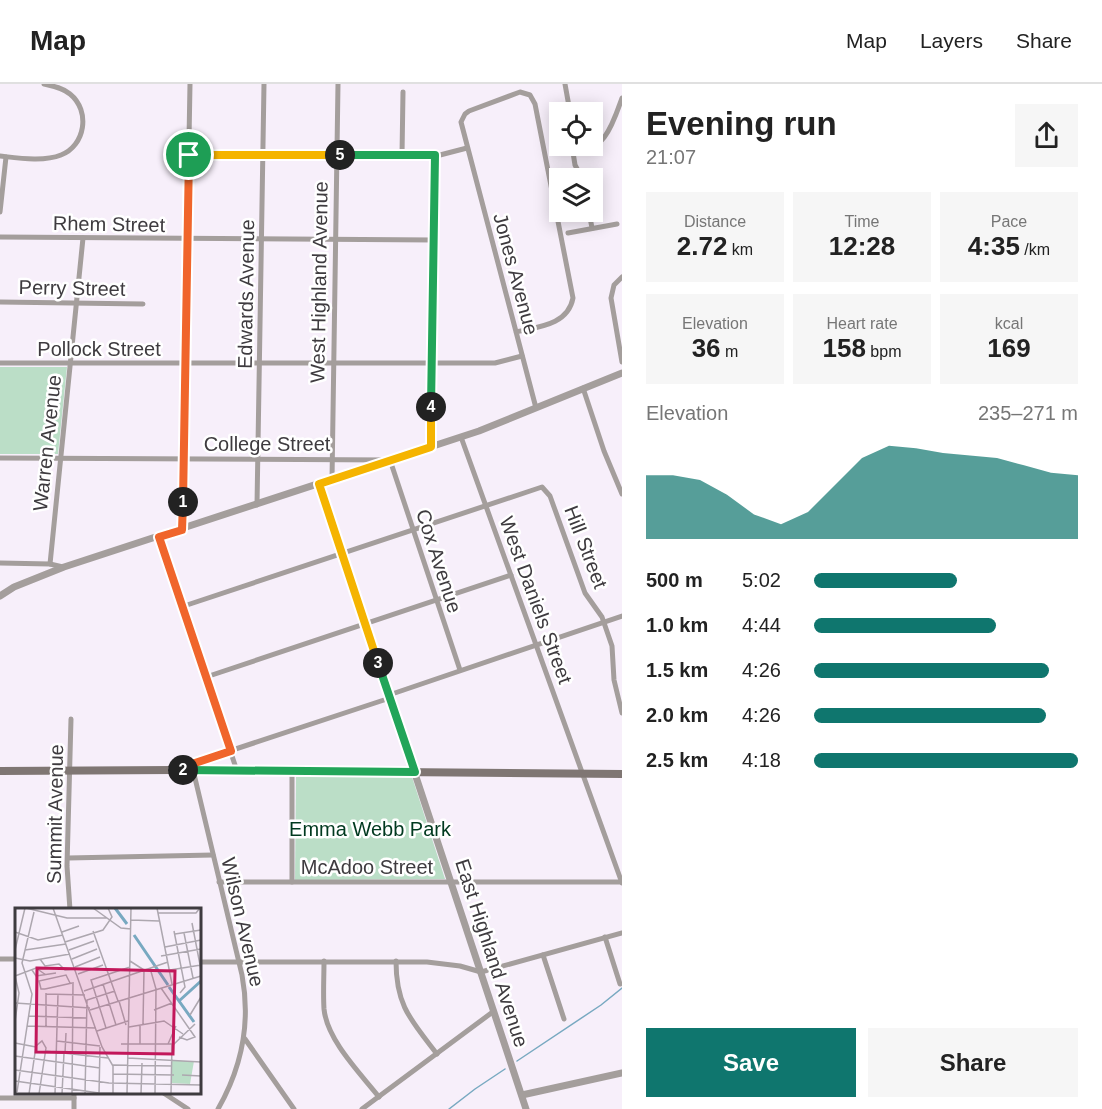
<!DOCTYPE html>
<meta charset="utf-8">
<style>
body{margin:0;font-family:Arial,sans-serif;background:#f6f6f6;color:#222;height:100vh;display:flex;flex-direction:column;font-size:22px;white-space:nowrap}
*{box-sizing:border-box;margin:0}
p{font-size:20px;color:#767676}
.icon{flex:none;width:33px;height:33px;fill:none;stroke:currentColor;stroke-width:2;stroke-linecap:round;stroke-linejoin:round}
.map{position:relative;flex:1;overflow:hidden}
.panel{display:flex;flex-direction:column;background:#fff;width:480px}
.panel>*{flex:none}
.buttons{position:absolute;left:549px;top:18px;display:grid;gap:12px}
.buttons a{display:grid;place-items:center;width:54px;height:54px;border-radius:0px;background:#fff;box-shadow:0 3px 15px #0003;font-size:30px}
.pin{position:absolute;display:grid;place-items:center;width:51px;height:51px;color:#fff;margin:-26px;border:3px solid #fff;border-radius:50%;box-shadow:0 2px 6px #0007}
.km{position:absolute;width:30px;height:30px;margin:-15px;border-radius:50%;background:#222;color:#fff;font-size:16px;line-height:30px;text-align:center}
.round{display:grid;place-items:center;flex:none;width:63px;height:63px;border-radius:0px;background:#f6f6f6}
.overview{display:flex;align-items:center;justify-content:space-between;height:102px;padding:0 24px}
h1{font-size:33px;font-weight:600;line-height:45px}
.stats{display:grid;grid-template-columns:repeat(3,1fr);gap:9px;height:102px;padding:6px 24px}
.stats div{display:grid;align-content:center;border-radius:0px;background:#f6f6f6;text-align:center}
.stats b{font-size:26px;font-weight:600}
.stats small{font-size:16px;font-weight:400}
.stats p{font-size:16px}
.chart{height:168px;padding:12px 24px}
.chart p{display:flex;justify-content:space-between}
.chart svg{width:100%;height:108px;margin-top:6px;fill:#0f766e;opacity:.7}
.primary-button{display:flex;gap:12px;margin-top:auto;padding:12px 24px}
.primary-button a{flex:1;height:69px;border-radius:0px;background:#0f766e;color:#fff;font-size:24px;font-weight:600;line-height:69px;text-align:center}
.primary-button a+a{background:#f6f6f6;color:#222}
ul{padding:0 24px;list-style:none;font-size:20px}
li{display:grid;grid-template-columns:96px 72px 1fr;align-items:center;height:45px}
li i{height:15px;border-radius:8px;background:#0f766e}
header{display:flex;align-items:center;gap:36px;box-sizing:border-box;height:84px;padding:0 30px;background:#fff;border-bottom:2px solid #e0e0e0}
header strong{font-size:28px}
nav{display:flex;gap:33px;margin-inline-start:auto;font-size:21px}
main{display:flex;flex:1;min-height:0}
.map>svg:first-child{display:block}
.green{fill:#bbdec7}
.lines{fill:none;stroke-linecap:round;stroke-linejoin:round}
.stream{stroke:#78a9c1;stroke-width:1.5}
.minor{stroke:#a49e9c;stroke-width:5}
.tertiary{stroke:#a49e9c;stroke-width:7}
.secondary{stroke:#7f7673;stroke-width:8}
.split-1-casing{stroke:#fff;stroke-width:12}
.split-2-casing{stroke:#fff;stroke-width:12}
.split-3-casing{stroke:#fff;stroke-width:12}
.split-4-casing{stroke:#fff;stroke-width:12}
.split-5-casing{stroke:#fff;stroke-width:12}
.split-6-casing{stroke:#fff;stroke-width:12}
.split-1{stroke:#f0652b;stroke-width:8}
.split-2{stroke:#f0652b;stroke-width:8}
.split-3{stroke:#22a559;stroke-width:8}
.split-4{stroke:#f5b400;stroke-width:8}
.split-5{stroke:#22a559;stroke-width:8}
.split-6{stroke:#f5b400;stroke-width:8}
.labels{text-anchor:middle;stroke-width:5;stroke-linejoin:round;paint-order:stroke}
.street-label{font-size:20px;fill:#3e3b3f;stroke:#fff}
.park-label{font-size:20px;fill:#00391f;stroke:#fff}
.inset-river{fill:none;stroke:#78a9c1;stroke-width:3}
.inset-road{fill:none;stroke:#ada7af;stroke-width:1.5}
.view{fill:#c2185b;fill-opacity:0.15;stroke:#c2185b;stroke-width:3}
.inset-edge{fill:none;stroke:#3e3b3f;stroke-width:3}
</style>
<header>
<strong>Map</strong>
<nav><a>Map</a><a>Layers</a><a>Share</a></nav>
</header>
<main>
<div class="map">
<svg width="622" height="1025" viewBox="0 0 622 1025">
<rect width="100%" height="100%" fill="#f7effa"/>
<g class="green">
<path d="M0,283H67L58,370H0Z"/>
<path d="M296,693H412L445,795L295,796Z"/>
</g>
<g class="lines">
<g class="stream">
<path d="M517,977L601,921L622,904"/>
<path d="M449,1025L475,1005L505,985"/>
</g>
<g class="minor">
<path d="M565,0L570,28"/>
<path d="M572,62L575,81L582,94"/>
<path d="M572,68C605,69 613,39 622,14"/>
<path d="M189,71H440L467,64"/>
<path d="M402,71L403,8"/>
<path d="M0,72C18,74 44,78 61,71C85,62 91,27 70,10C63,4 53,2 44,0"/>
<path d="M0,128L6,73"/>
<path d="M589,128L592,144"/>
<path d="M568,149L617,140"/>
<path d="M0,153L434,156"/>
<path d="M622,193L614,201L611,214L622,278"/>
<path d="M0,218L143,220"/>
<path d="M516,248C538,243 568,241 573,214L535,20L530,11L520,8L469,27L465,30L461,38L536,324"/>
<path d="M0,279H495L522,272"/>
<path d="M583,304L604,367L622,410"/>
<path d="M461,353L622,799"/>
<path d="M431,363L435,71"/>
<path d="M0,374L390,376L460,586"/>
<path d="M332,396L338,0"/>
<path d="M257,421L264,0"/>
<path d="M182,445L190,0"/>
<path d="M159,453L237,687"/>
<path d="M0,479L50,480L63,483"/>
<path d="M50,480L83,154"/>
<path d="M184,522L542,403L550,412L585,509L602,533L612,562L614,596L622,629"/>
<path d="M206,593L511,491"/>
<path d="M389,611L622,532"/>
<path d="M178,684L390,614"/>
<path d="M292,687V798"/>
<path d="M194,690L242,891C251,939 242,983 218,1025"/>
<path d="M68,774L213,771"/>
<path d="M219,798H622"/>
<path d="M70,826L67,782L71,635"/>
<path d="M605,853L620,900"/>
<path d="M543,871L564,935"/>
<path d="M0,875H16"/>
<path d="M324,877C324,893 323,909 324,925C327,956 360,989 379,1013"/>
<path d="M396,877C396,922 411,936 437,970"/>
<path d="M200,878H427L460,882L481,888L622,849"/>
<path d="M245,955L294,1025"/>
<path d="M162,1008L188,1025"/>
<path d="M0,1014H74"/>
<path d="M74,1025V1008"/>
<path d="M362,1025L494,927"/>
</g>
<g class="tertiary">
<path d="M319,400L526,1025"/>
<path d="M0,512L14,503L64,483L479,347L622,289"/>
<path d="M522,1011L622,989"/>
</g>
<path class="secondary" d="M0,687L174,686L622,690"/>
</g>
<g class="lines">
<defs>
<path id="split-1" d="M183,418L189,71"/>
<path id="split-2" d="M183,418L182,446L159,453L231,667L174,686H183"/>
<path id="split-3" d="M183,686L415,688L378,579"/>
<path id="split-4" d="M378,579L319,400L431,363V323"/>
<path id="split-5" d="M340,71H435L431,323"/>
<path id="split-6" d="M189,71H340"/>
</defs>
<use href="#split-1" class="split-1-casing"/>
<use href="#split-2" class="split-2-casing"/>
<use href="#split-3" class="split-3-casing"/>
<use href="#split-4" class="split-4-casing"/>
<use href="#split-5" class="split-5-casing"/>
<use href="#split-6" class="split-6-casing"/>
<use href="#split-1" class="split-1"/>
<use href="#split-2" class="split-2"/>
<use href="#split-3" class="split-3"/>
<use href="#split-4" class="split-4"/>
<use href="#split-5" class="split-5"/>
<use href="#split-6" class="split-6"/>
</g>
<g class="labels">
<g class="street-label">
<text transform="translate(109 140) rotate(1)" y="7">Rhem Street</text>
<text transform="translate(516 190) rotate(75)" y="7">Jones Avenue</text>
<text transform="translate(319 198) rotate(-89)" y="7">West Highland Avenue</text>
<text transform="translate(72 204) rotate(1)" y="7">Perry Street</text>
<text transform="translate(246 210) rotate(-89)" y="7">Edwards Avenue</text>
<text x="99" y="272">Pollock Street</text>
<text transform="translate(47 359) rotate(-84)" y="7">Warren Avenue</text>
<text x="267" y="367">College Street</text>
<text transform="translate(586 463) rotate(69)" y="7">Hill Street</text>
<text transform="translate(439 477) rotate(72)" y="7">Cox Avenue</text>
<text transform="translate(536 516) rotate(70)" y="7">West Daniels Street</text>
<text transform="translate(55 730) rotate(-89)" y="7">Summit Avenue</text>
<text x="367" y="790">McAdoo Street</text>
<text transform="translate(243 838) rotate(77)" y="7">Wilson Avenue</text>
<text transform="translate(492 869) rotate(72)" y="7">East Highland Avenue</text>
</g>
<g class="park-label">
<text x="370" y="752">Emma Webb Park</text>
</g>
</g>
<g transform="translate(15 824)">
<rect width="186" height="186" fill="#f7effa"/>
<path d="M157,153H179L175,176L157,175Z" fill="#bbdec7"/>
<path class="inset-river" d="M100,0L112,16M119,27L153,77M154,79L179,114M164,93L186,73"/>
<path class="inset-road" d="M11,0L52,10H92M38,0L87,139L98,158V186M78,0L106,20L116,21M142,0L157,76M143,5H181L185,0M116,12L144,13M177,15L186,62M78,23L103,93M159,23L170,79L165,85M0,24L23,32L48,27M47,24L64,18M169,25L178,70M160,26L186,22M50,34L88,22L97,9L93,0M150,39L186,32M0,42L10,0M10,42L51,36M54,42L79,33M146,48L186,41M0,50L15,53L55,46M25,51L30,58L44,56L50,62L61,61M57,51L82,41M115,53L129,62L128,116M60,59L85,49M135,60L141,81L140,186M17,62L21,68L41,65M155,62L186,57M63,66L88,57M0,68L4,85L0,113M0,68L21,60L31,67M88,76L101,117M146,80L180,129L172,132L164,129M30,81H26L24,73L51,67L55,75M30,81L57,75M69,83L153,54M31,86L70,87M104,93L111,117M0,95L75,100M75,102L186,68M139,102L157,95M175,107L186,89M14,108L72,110M125,117V136M12,118L81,120M31,118V85M114,119L149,113L168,126M91,120L76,72L115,59M82,123L113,113M42,133L85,138M0,135L21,139M106,136H159L180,116M153,136L161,118M30,143L93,150M50,145L51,125M0,148L85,160M113,150L186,154M98,157L157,158M0,162L94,175L186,177M98,166L159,167M167,167L186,168M0,173L84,185L127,186M2,184L17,86L7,55L19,4M14,186L21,138L27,133L31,140L24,186M40,186L43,86M47,186L49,145M57,186L58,74M70,186L72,92L100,83M84,186L85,139M112,186L116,0M126,186L127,155M156,186L157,136"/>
<path class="view" d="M22,60L160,63L158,146L21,144Z"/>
<rect width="186" height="186" class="inset-edge"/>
</g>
</svg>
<div class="buttons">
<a><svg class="icon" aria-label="locate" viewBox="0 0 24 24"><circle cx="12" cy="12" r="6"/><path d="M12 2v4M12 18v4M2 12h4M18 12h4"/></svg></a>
<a><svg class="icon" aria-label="layers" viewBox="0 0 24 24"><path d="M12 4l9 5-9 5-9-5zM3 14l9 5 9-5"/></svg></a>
</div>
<div class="pin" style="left:189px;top:71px;background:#1e9e55"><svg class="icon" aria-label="arrive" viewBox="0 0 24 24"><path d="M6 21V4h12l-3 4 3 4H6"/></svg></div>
<b class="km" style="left:183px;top:418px">1</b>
<b class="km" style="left:183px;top:686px">2</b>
<b class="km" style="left:378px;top:579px">3</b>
<b class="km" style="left:431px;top:323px">4</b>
<b class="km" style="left:340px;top:71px">5</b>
</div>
<section class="panel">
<div class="overview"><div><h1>Evening run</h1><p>21:07</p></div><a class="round"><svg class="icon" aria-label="share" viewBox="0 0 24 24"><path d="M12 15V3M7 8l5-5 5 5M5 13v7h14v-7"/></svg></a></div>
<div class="stats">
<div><p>Distance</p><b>2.72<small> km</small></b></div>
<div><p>Time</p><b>12:28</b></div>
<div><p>Pace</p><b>4:35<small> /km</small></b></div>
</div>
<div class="stats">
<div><p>Elevation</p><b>36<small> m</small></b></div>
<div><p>Heart rate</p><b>158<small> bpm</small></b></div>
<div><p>kcal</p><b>169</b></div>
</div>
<div class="chart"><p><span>Elevation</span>235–271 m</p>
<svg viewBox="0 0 160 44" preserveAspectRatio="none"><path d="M0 44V18L10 18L20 20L30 26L40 34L50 38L60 33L70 22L80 11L90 6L100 7L110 9L120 10L130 11L140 14L150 17L160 18V44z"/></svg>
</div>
<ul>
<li><b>500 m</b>5:02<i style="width:54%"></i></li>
<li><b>1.0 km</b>4:44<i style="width:69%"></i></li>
<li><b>1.5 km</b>4:26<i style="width:89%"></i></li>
<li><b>2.0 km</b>4:26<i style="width:88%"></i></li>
<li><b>2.5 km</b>4:18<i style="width:100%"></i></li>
</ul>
<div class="primary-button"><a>Save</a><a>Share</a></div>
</section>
</main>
